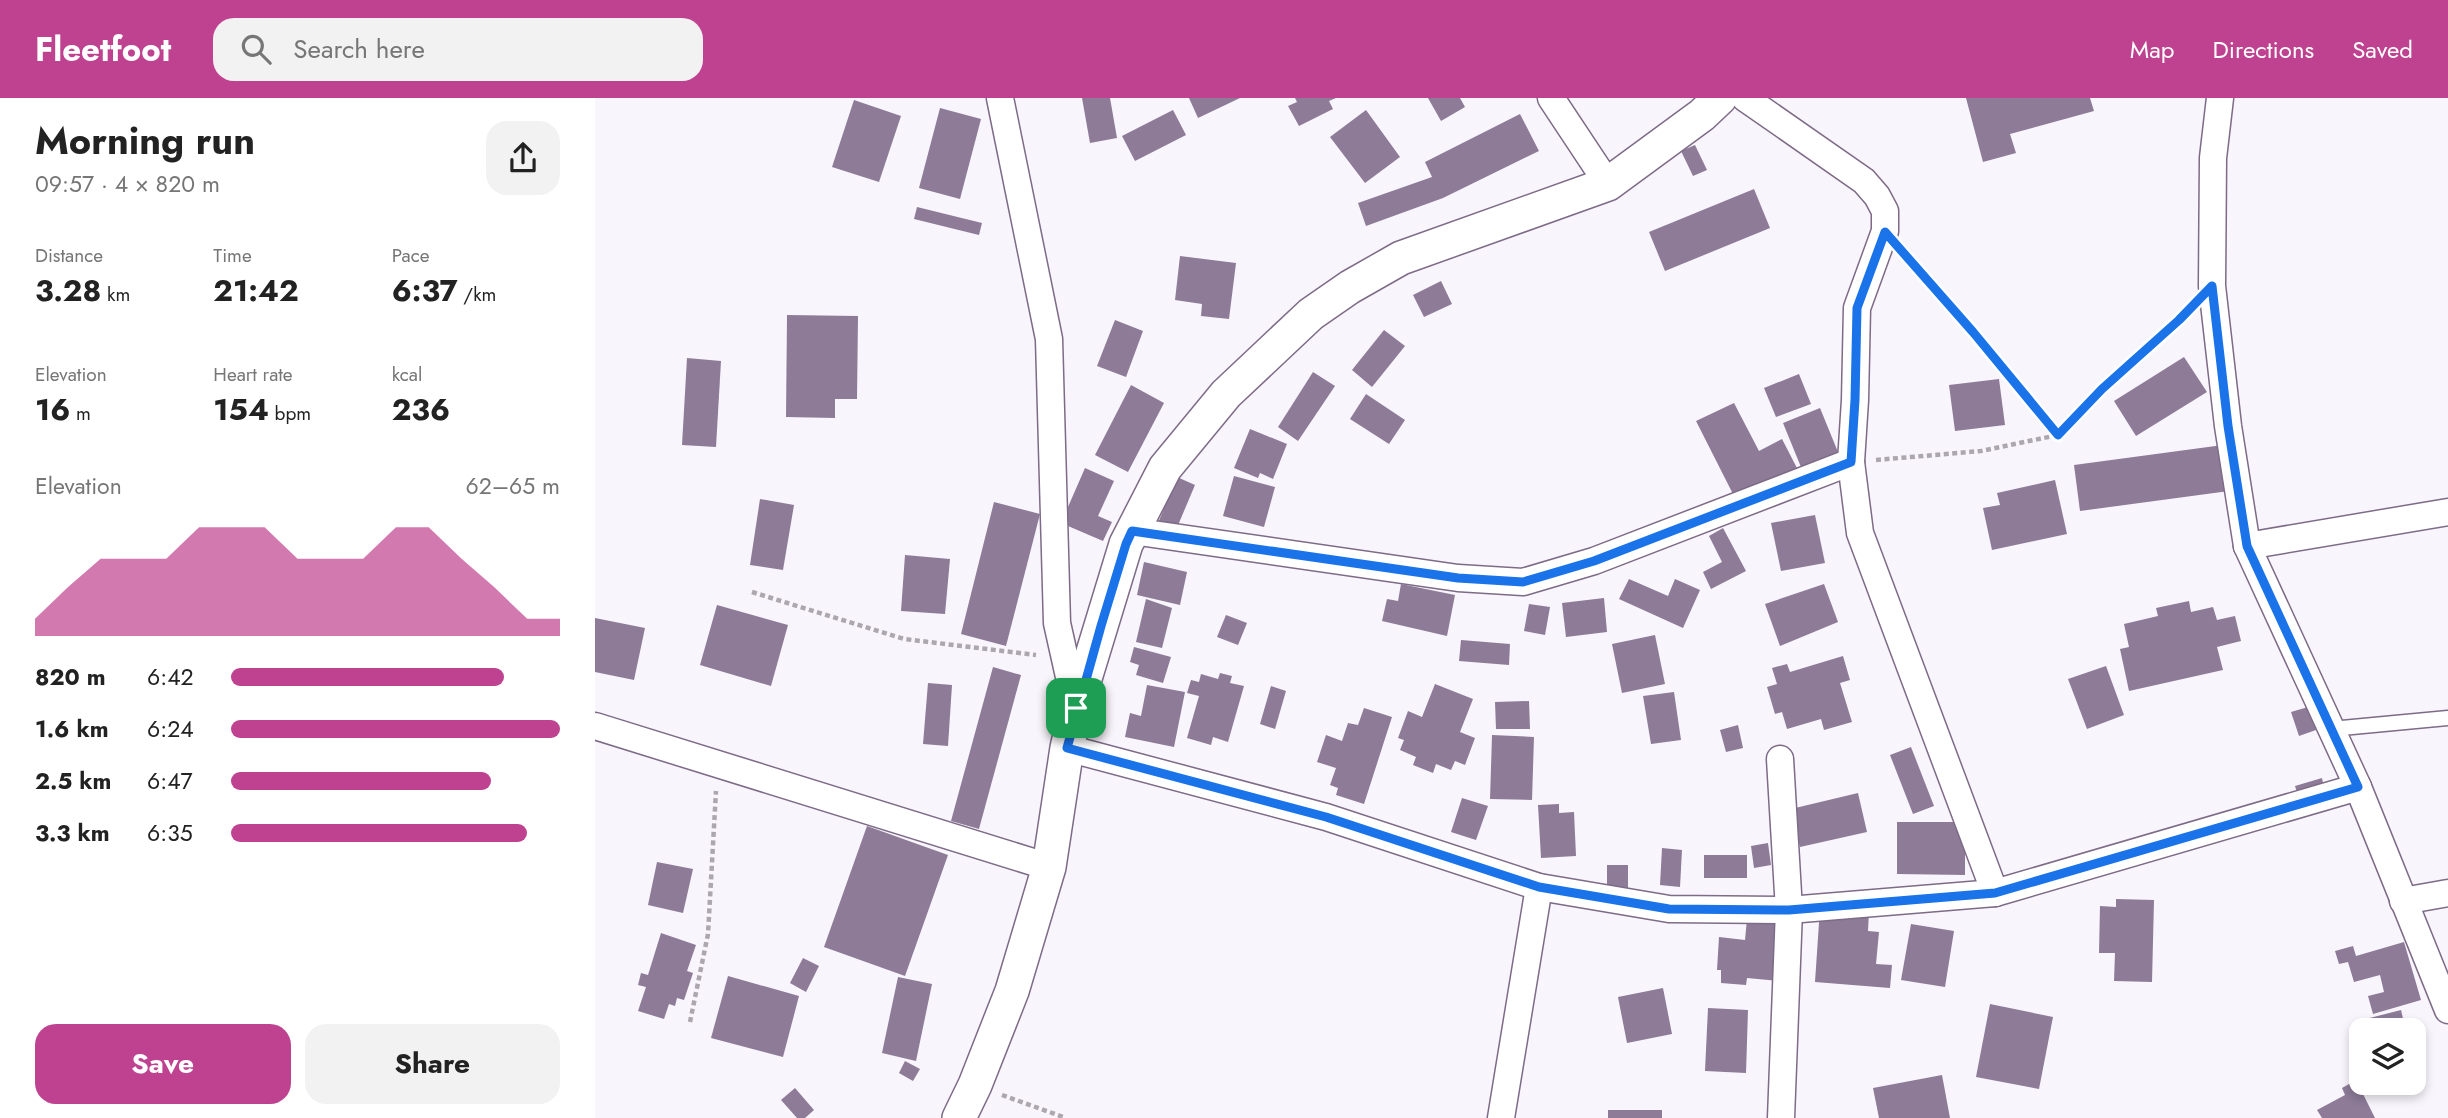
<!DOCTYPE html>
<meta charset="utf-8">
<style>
body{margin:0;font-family:Jost,sans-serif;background:#f2f2f2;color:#222;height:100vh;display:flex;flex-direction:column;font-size:26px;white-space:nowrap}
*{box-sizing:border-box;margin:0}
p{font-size:23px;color:#767676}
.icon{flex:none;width:38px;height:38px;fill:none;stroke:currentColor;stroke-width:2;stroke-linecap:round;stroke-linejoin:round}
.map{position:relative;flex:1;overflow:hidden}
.drawer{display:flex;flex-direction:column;background:#fff;width:595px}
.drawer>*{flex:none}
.buttons{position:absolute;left:1754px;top:920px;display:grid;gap:14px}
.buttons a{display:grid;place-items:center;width:77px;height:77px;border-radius:14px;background:#fff;box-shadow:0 4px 10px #0003;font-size:35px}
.pin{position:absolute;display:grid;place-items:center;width:60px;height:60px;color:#fff;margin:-30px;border-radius:14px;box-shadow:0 4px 10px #0006}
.round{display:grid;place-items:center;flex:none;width:74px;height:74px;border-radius:21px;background:#f2f2f2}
.summary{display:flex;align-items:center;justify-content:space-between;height:119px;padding:0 35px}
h1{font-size:38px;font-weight:700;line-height:52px}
.metrics{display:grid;grid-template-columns:repeat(3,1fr);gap:10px;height:119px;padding:7px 35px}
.metrics div{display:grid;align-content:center}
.metrics b{font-size:30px;font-weight:700}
.metrics small{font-size:19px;font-weight:400}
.metrics p{font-size:19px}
.chart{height:196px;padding:14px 35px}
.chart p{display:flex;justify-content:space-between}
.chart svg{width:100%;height:126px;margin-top:7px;fill:#bf4290;opacity:.7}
.cta{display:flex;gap:14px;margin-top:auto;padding:14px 35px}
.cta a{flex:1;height:80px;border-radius:21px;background:#bf4290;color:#fff;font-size:28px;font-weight:700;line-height:80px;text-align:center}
.cta a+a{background:#f2f2f2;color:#222}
ul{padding:0 35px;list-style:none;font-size:23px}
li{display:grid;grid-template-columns:112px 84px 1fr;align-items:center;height:52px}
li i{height:18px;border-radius:9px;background:#bf4290}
header{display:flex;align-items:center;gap:42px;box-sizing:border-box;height:98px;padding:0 35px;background:#bf4290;color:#fff}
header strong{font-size:33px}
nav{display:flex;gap:38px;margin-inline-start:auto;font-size:24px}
.search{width:490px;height:63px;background:#f2f2f2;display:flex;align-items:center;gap:18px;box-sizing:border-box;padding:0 24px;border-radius:21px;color:#767676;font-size:26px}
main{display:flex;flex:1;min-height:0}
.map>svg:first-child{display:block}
.building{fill:#8d7b98}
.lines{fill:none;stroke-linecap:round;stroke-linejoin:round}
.service-casing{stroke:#7d6b87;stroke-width:17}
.minor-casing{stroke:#7d6b87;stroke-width:29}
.tertiary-casing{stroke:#7d6b87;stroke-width:36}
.path{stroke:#aba6af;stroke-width:4.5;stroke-dasharray:5 3.5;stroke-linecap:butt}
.service{stroke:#fff;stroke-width:14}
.minor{stroke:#fff;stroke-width:26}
.tertiary{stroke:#fff;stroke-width:33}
.route-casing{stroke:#fff;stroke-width:14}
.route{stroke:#1a73e8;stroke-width:9}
</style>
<header>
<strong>Fleetfoot</strong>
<div class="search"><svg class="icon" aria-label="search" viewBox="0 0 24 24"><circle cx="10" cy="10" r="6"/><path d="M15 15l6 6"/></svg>Search here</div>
<nav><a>Map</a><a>Directions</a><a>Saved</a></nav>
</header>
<main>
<section class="drawer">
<div class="summary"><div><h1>Morning run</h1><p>09:57 · 4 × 820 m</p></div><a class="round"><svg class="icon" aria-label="share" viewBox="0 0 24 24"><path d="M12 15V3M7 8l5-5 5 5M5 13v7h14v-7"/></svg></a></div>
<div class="metrics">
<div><p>Distance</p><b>3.28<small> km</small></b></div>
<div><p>Time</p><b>21:42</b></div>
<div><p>Pace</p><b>6:37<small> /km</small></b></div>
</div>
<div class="metrics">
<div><p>Elevation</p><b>16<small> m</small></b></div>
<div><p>Heart rate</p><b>154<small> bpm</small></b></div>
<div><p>kcal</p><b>236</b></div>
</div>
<div class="chart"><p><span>Elevation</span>62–65 m</p>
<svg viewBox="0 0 160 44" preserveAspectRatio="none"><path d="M0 44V38L10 27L20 17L30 17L40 17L50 6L60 6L70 6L80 17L90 17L100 17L110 6L120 6L130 17L140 27L150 38L160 38V44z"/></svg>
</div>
<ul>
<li><b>820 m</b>6:42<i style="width:83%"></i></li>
<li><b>1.6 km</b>6:24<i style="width:100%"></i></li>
<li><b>2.5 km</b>6:47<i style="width:79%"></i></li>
<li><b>3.3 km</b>6:35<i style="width:90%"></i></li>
</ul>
<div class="cta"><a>Save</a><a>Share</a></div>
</section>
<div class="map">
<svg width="1853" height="1020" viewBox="0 0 1853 1020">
<rect width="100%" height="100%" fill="#f9f5fc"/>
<g class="building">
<path d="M487,0H515L522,40L495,45Z"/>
<path d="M594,0H645L603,20Z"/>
<path d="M700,0H741L734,3L738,11L704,28L693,8L702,4Z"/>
<path d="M833,0H865L870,9L846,23Z"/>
<path d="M1371,0H1495L1499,13L1415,36L1421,55L1388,64Z"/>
<path d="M259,2L306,18L284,84L237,69Z"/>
<path d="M345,10L386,21L365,101L324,90Z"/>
<path d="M578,12L591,37L540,63L527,38Z"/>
<path d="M771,12L805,59L770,85L735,39Z"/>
<path d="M925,16L944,53L848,100L771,128L763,105L837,79L830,64Z"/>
<path d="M1100,47L1112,72L1098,78L1086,53Z"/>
<path d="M1159,91L1175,130L1070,173L1054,134Z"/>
<path d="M322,109L387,125L384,137L319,121Z"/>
<path d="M585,158L641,165L634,221L606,218L607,206L580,202Z"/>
<path d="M846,183L857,206L829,219L818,197Z"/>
<path d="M192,217L263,218L262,301H240V320L191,319Z"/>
<path d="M520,222L548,233L531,279L502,268Z"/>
<path d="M789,232L810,248L777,289L757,272Z"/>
<path d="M1589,259L1612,294L1541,338L1519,303Z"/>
<path d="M92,260L126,263L121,349L87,347Z"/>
<path d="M718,274L740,288L703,343L683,329Z"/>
<path d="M1204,276L1216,306L1181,319L1169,290Z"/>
<path d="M1404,281L1410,327L1360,333L1354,287Z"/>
<path d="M536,287L569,305L533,374L500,357Z"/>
<path d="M771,296L810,322L794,346L755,321Z"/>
<path d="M1139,305L1164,353L1187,341L1203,372L1140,400L1101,323Z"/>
<path d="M1225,310L1245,359L1208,374L1188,325Z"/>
<path d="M655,331L692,346L678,381L665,375L663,380L639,370Z"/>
<path d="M1628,347L1634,393L1485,413L1479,367Z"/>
<path d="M490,370L519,383L503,418L517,424L508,443L466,425Z"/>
<path d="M639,378L680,389L669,429L628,418Z"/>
<path d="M582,379L600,387L581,432L563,425Z"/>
<path d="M1460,382L1472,436L1397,452L1388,410L1405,407L1402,395Z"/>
<path d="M165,401L199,407L188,472L155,467Z"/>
<path d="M399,404L445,416L411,548L366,536Z"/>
<path d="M1220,417L1230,465L1186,473L1176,425Z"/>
<path d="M1128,430L1151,473L1116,491L1108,474L1127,464L1114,438Z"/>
<path d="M310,457L355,461L350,516L306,513Z"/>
<path d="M549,464L592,474L585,507L542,497Z"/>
<path d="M1034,481L1073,498L1080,481L1105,492L1088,530L1024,501Z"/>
<path d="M806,486L860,497L852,538L787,523L792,501L803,503Z"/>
<path d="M1229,486L1243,524L1185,548L1170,506Z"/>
<path d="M1009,500L1012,534L971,539L967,505Z"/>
<path d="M551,501L577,510L567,550L541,544Z"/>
<path d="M1594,503L1596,514L1618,509L1622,522L1640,518L1646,543L1622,549L1628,572L1534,593L1525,551L1534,549L1529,526L1563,518L1561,510Z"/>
<path d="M934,506L955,509L950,537L929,533Z"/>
<path d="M122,507L193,527L176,588L105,567Z"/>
<path d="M631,517L652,525L643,547L622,539Z"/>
<path d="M0,520L50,530L39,582L0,574Z"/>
<path d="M1060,537L1070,586L1027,595L1017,546Z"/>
<path d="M866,542L915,546L914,567L864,563Z"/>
<path d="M539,549L576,559L568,585L541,577L544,567L535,564Z"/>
<path d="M1248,558L1255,582L1245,585L1257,624L1229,632L1226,621L1192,631L1187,614L1180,616L1172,589L1182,586L1177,570L1192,566L1195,574Z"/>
<path d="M1511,568L1529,617L1492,631L1473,581Z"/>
<path d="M398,569L426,577L384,731L356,723Z"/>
<path d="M625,575L637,578L635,585L649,588L633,644L618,639L616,647L592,640L604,598L592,595L596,582L604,584L606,576L623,581Z"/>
<path d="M333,585L357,587L353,648L328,646Z"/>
<path d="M840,586L878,601L865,634L880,640L870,667L860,663L856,672L841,666L838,675L818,667L821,659L805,652L809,642L803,640L813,613L827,619Z"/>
<path d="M552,587L590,594L579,649L530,639L535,615L546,618Z"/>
<path d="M676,588L691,593L680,631L665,626Z"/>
<path d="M1079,594L1086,642L1056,646L1048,598Z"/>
<path d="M934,603L935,631H901L900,604Z"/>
<path d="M1713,609L1721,632L1704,638L1696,614Z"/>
<path d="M769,610L797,619L769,706L741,697L743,690L735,687L741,670L722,664L731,637L747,643L753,625L763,627Z"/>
<path d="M1143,627L1148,650L1131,654L1125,632Z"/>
<path d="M897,637L939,639L937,702L895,701Z"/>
<path d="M1316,649L1339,708L1318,716L1295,657Z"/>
<path d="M1727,680L1730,695L1704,701L1700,688Z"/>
<path d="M1263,695L1272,734L1205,749L1196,711Z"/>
<path d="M867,700L893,708L881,742L856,734Z"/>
<path d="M964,706V715L979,714L981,758L946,760L943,707Z"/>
<path d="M1302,724H1370V777L1302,776Z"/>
<path d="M272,728L353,757L310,878L229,849Z"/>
<path d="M1173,745L1176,767L1159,770L1156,748Z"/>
<path d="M1067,750L1087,752L1085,789L1065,787Z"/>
<rect x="1109" y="757" width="43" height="23"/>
<path d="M62,764L98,771L88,815L53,807Z"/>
<rect x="1012" y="767" width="21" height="24"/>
<path d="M1521,801L1559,802L1557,884L1519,883L1520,855H1504L1505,808L1521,809Z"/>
<path d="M1225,810L1274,813L1273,833L1284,834L1281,866L1297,867L1295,890L1220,884Z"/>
<path d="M1152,821L1188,824L1184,883L1152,880L1151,887L1126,885V872H1122L1124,839L1150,842Z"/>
<path d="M1316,826L1359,833L1350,889L1306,882Z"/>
<path d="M66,835L101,847L92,873L98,875L89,902L82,900L80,908L74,906L69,921L43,913L51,889L43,887L46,875L53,877Z"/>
<path d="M1809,844L1826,902L1778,916L1773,898L1789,894L1785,877L1759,884L1753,864L1744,866L1740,853L1758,848L1761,858Z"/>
<path d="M208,860L224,868L211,894L195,885Z"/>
<path d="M133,878L204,898L188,959L116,940Z"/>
<path d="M303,879L337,886L321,963L287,955Z"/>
<path d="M1068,890L1077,936L1032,945L1023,899Z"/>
<path d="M1395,906L1458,919L1444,991L1381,979Z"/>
<path d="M1113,910L1153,912L1151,975L1110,973Z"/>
<path d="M1806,912L1811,933H1765L1763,923Z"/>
<path d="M310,963L325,971L318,983L304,975Z"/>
<path d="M1347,977L1355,1020H1284L1278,990Z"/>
<path d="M1761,982L1780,1020H1727L1722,1012L1750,997L1747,990Z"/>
<path d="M200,990L219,1012L210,1020H202L186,1002Z"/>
<rect x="1013" y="1012" width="54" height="8"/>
</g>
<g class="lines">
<defs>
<path id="service" d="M1736,631L1853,620"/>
<g id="minor">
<path d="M405,0L454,241L462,525L481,610"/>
<path d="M956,0L1013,86"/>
<path d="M1150,0L1269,83L1282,98L1290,113V133L1262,210L1260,302L1256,364L1265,435L1400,795"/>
<path d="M1625,0L1618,60L1617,188L1633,328L1652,448L1763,689L1853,912"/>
<path d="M537,433L863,480L928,484L999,463L1256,364"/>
<path d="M1652,448L1853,414"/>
<path d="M0,628L454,769"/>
<path d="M472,650L731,719L944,789L1074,811L1194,812L1400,795L1763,689"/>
<path d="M1185,661L1194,812L1186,1020"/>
<path d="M1808,803L1853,795"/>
<path d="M906,1020L944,789"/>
</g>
<path id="tertiary" d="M364,1020L380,987L417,893L454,769L472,650L481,610L531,446L570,370L631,296L716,216L755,189L806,160L1013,86L1107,17L1125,0"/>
</defs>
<use href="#service" class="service-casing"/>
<use href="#minor" class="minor-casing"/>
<use href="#tertiary" class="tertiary-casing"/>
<g class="path">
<path d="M1309,155L1378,234L1463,337"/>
<path d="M1281,362L1386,353L1463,337L1507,291L1592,214"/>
<path d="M157,494L309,541L441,557"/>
<path d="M95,924L113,836L121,693"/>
<path d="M407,997L471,1020"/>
</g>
<use href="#service" class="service"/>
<use href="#minor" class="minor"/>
<use href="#tertiary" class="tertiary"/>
</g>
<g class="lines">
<defs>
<path id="route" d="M1290,134L1378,234L1463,337L1507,291L1584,222L1617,188L1633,328L1652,448L1763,689L1400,795L1194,812L1074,811L944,789L731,719L472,650L506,528L531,446L537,433L863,480L928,484L999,463L1256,364L1260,302L1262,210Z"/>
</defs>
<use href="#route" class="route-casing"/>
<use href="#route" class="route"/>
</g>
</svg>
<div class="buttons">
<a><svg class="icon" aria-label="layers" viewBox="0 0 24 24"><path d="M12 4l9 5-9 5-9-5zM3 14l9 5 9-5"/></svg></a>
</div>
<div class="pin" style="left:481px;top:610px;background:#1e9e55"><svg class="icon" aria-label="arrive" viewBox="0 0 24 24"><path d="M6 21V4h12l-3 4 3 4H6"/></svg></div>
</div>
</main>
